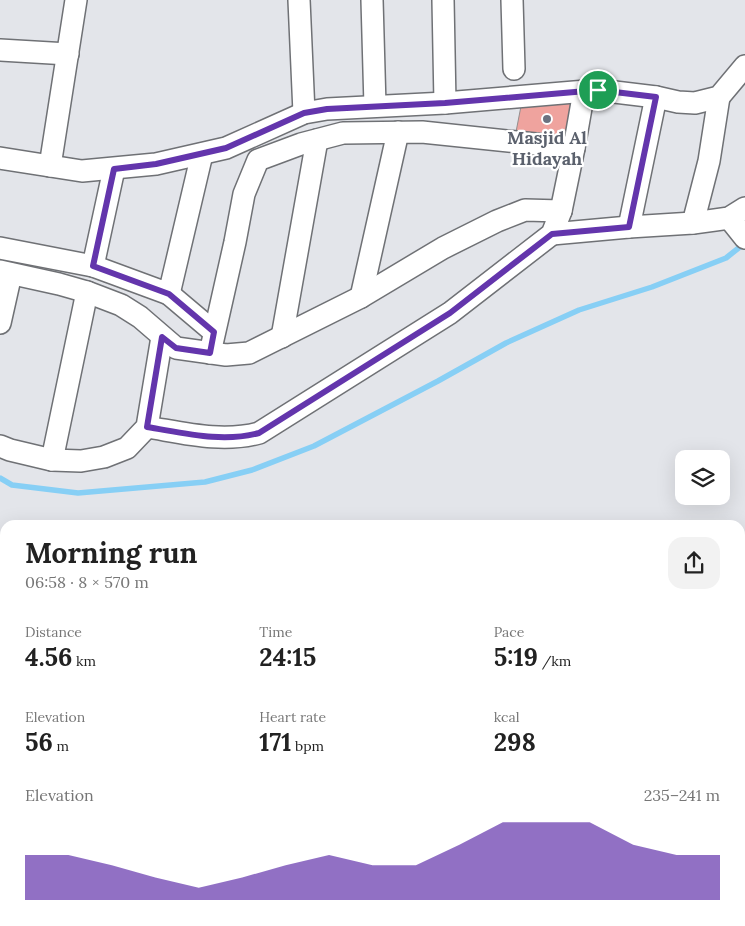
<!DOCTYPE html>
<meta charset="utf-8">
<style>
body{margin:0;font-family:Lora,serif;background:#f2f2f2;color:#222;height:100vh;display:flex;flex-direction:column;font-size:19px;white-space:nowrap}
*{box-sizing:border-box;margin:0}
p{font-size:16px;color:#767676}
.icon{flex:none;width:28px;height:28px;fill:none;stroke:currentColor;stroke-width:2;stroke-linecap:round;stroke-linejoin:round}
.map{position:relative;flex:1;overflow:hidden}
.details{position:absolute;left:0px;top:520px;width:745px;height:406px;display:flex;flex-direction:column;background:#fff;border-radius:15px 15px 0 0;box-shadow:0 5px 20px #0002}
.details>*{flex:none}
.fabs{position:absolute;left:675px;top:450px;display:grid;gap:10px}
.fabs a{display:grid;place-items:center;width:55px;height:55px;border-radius:10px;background:#fff;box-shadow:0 5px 20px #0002;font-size:25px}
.pin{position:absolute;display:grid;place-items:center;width:42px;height:42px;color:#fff;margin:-21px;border:2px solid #fff;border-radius:50%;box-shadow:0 1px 5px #0007}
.round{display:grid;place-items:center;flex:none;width:52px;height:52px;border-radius:15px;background:#f2f2f2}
.summary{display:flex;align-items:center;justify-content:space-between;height:85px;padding:0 25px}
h1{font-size:28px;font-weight:700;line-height:38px}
.stats{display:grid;grid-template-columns:repeat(3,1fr);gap:8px;height:85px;padding:5px 25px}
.stats div{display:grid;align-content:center}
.stats b{font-size:25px;font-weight:700}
.stats small{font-size:14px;font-weight:400}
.stats p{font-size:14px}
.chart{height:140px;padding:10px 25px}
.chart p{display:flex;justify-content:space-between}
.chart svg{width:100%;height:90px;margin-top:5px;fill:#6335ac;opacity:.7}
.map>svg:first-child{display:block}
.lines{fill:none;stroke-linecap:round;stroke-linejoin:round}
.stream{stroke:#87cff5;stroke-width:5.5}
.building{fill:#efa39e;stroke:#948e8e}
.minor-casing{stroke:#6f7175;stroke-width:24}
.minor{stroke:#fff;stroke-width:21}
.route-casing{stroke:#fff;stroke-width:10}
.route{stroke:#6335ac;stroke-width:6}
.worship-dot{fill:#6b7280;stroke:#fff;stroke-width:2}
.labels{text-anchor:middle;stroke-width:4.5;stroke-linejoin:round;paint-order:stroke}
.worship-label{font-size:18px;font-weight:bold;fill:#5b616d;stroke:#fff}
</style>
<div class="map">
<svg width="745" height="926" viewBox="0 0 745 926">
<rect width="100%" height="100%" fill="#e3e5ea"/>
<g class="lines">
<g class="stream">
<path d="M0,478L12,485L78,493L205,482L252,470L314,446L438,381L506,343L579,310L652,287L726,258L745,243"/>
<path d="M740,699L745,698"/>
<path d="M0,765L5,767"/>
</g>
</g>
<path class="building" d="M522,101H578L570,143L515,137Z"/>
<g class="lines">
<defs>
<g id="minor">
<path d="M299,0L304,113"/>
<path d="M372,0L375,106"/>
<path d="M443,0L445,103"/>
<path d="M512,0L514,69"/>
<path d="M0,50L68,54"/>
<path d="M656,97L629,227L693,223L715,220L729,218L745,208"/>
<path d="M0,158L82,171L156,164L226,148L304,113L327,109L445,103L598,90L656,97L678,102L695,103L719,97L745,66"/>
<path d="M50,166L76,0"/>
<path d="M729,218L745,238"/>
<path d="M693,223L709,161L719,97"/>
<path d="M552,234L629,227"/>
<path d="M0,248L93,266L169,294L202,154"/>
<path d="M93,266L114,169"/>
<path d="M0,271L59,284L87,292L121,305L140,317L176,348L226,355L249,353L361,297L443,248L497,221L525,210L561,211"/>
<path d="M169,294L214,332"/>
<path d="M361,297L398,132"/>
<path d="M0,323L11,274"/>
<path d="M282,337L317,140"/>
<path d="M210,353L235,242L244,194L258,160L301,144L343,133L422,132L574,148"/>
<path d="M147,427C184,433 222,443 259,433L450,313L552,234L561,211L574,148L584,91"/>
<path d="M0,446L10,450L52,460L81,461L104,457L127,448L147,427L162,337"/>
<path d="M52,460L87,292"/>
<path d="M597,926V921"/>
<path d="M673,926V921"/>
</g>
</defs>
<use href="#minor" class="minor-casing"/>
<use href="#minor" class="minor"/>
</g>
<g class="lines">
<defs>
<path id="route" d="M598,90L656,97L629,227L552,234L450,313L259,433C222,443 184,433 147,427L162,337L176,348L210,353L214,332L169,294L93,266L114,169L156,164L226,148L304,113L327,109L445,103Z"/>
</defs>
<use href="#route" class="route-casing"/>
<use href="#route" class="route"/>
</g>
<circle class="worship-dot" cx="547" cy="119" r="5"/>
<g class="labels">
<g class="worship-label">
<text x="547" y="144">Masjid Al<tspan x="547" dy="21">Hidayah</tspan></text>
</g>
</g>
</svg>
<div class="fabs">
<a><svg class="icon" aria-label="layers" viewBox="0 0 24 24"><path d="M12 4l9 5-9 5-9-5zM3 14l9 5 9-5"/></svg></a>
</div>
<div class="pin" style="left:598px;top:90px;background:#1e9e55"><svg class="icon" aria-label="arrive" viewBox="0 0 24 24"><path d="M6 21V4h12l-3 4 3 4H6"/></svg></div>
<section class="details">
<div class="summary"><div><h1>Morning run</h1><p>06:58 · 8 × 570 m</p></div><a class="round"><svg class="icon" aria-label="share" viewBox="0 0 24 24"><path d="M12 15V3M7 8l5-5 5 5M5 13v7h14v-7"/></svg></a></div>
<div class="stats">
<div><p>Distance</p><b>4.56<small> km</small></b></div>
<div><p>Time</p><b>24:15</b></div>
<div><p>Pace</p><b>5:19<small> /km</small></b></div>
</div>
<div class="stats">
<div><p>Elevation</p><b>56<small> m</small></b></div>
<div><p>Heart rate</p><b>171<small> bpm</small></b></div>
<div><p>kcal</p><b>298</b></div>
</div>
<div class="chart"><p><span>Elevation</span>235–241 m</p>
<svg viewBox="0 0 160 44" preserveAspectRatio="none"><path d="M0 44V22L10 22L20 27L30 33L40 38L50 33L60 27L70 22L80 27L90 27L100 17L110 6L120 6L130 6L140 17L150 22L160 22V44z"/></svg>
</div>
</section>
</div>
